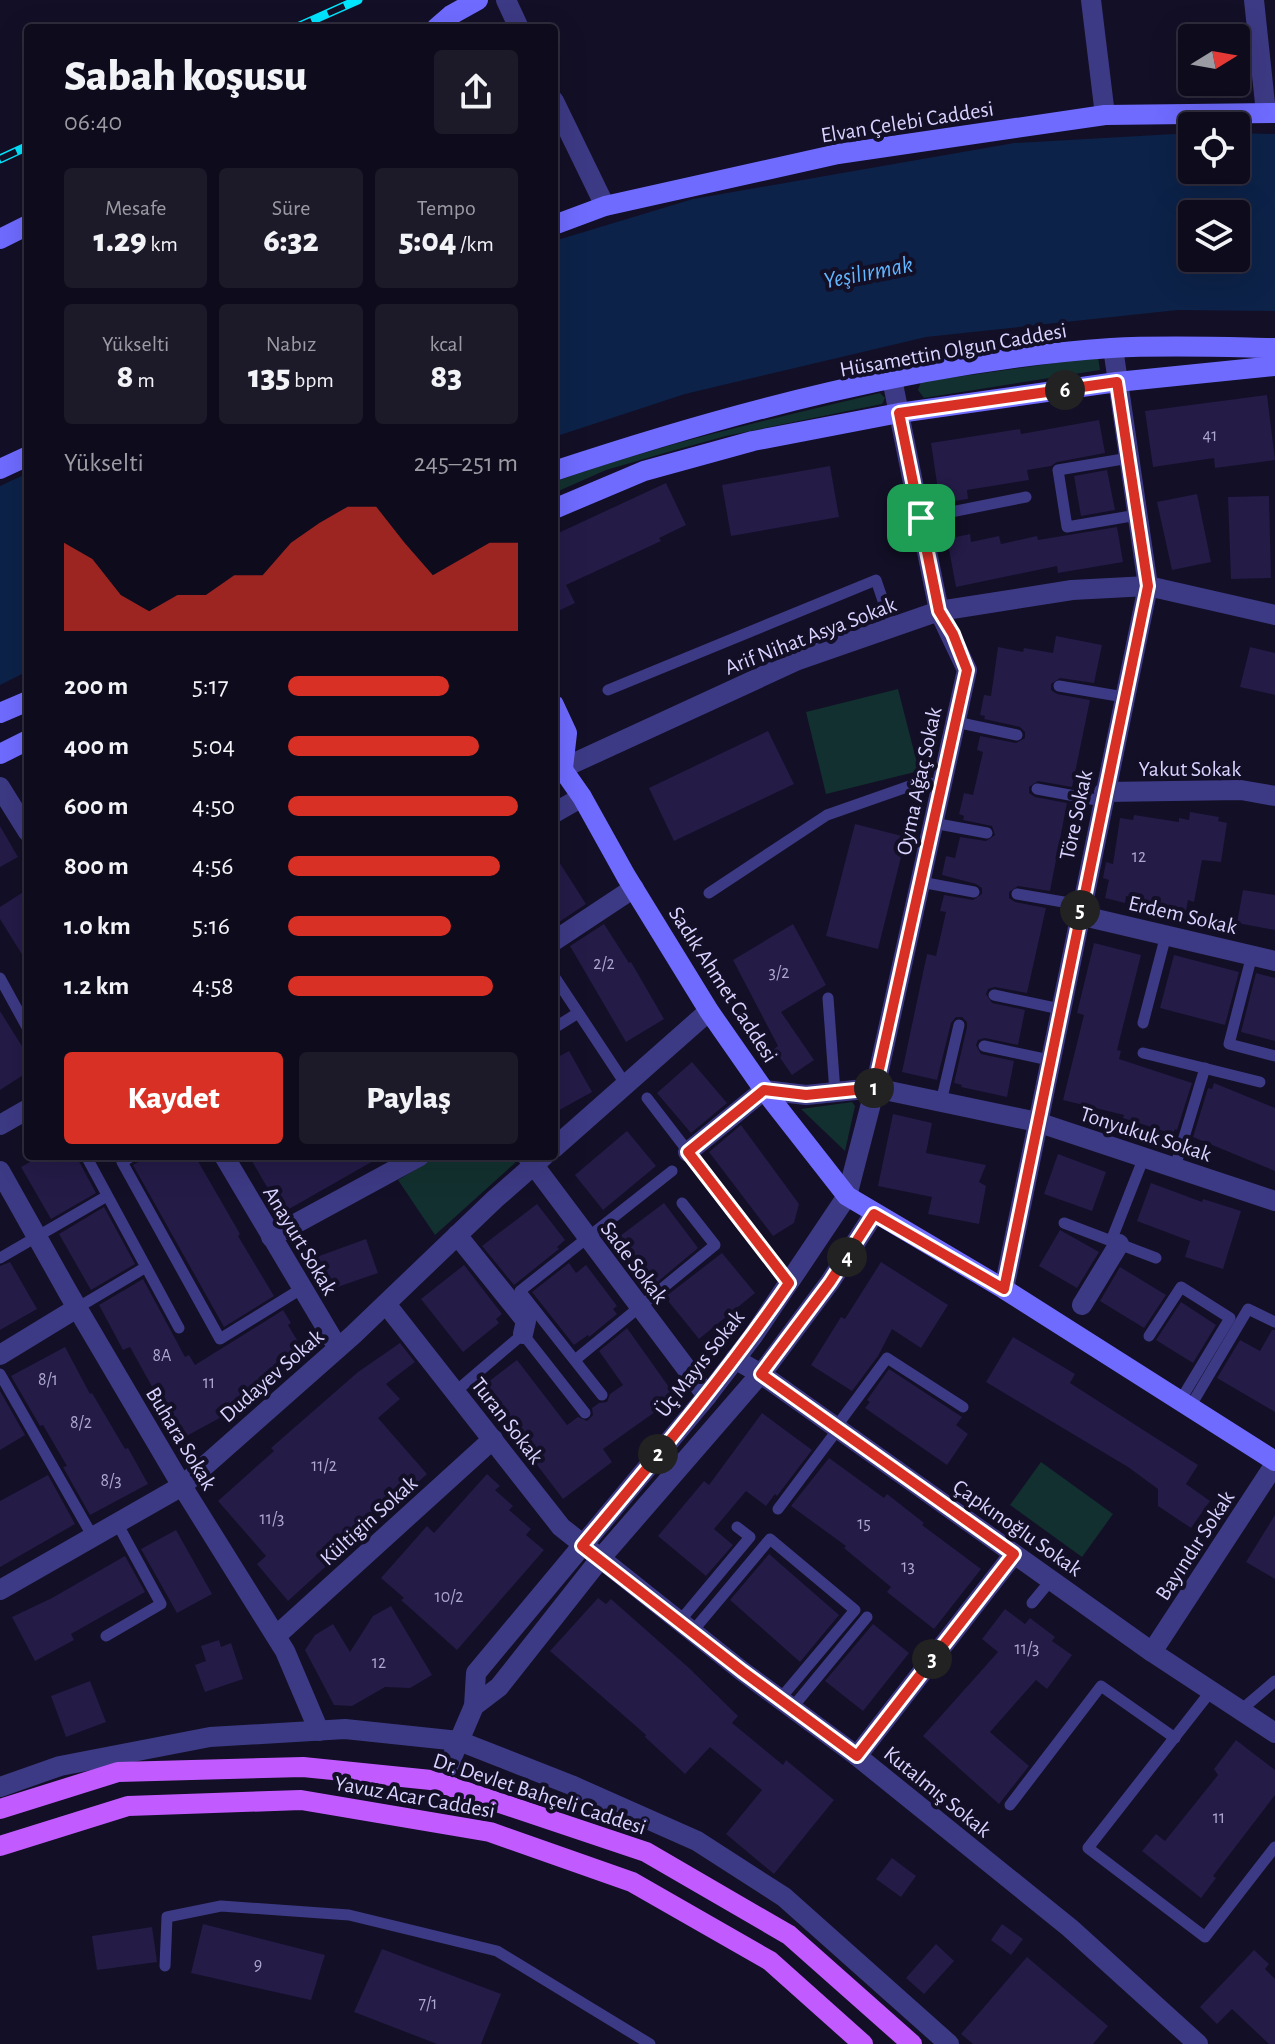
<!DOCTYPE html>
<html lang="tr">
<meta charset="utf-8">
<style>
body{margin:0;font-family:"Alegreya Sans",sans-serif;background:#1c1929;color:#f1f3f6;height:100vh;display:flex;flex-direction:column;font-size:30px;white-space:nowrap}
*{box-sizing:border-box;margin:0}
p{font-size:26px;color:#9b9ba3}
.icon{flex:none;width:44px;height:44px;fill:none;stroke:currentColor;stroke-width:2;stroke-linecap:round;stroke-linejoin:round}
.map{position:relative;flex:1;overflow:hidden}
.sheet{position:absolute;left:24px;top:24px;width:534px;height:1136px;display:flex;flex-direction:column;background:#0e0b1c;border-radius:8px;box-shadow:0 8px 32px #0002,0 0 0 2px #2e2b3b}
.sheet>*{flex:none}
.needle{width:52px;rotate:79deg}
.tools{position:absolute;left:1178px;top:24px;display:grid;gap:16px}
.tools a{display:grid;place-items:center;width:72px;height:72px;border-radius:8px;background:#0e0b1c;box-shadow:0 8px 32px #0002,0 0 0 2px #2e2b3b;font-size:40px}
.pin{position:absolute;display:grid;place-items:center;width:68px;height:68px;color:#fff;margin:-34px;border-radius:16px;box-shadow:0 4px 12px #0006}
.km{position:absolute;width:40px;height:40px;margin:-20px;border-radius:50%;background:#222;color:#fff;font-size:22px;line-height:40px;text-align:center}
.round{display:grid;place-items:center;flex:none;width:84px;height:84px;border-radius:8px;background:#1c1929}
.overview{display:flex;align-items:center;justify-content:space-between;height:136px;padding:0 40px}
h1{font-size:44px;font-weight:800;line-height:60px}
.stats{display:grid;grid-template-columns:repeat(3,1fr);gap:12px;height:136px;padding:8px 40px}
.stats div{display:grid;align-content:center;border-radius:8px;background:#1c1929;text-align:center}
.stats b{font-size:34px;font-weight:800}
.stats small{font-size:22px;font-weight:400}
.stats p{font-size:22px}
.chart{height:224px;padding:16px 40px}
.chart p{display:flex;justify-content:space-between}
.chart svg{width:100%;height:144px;margin-top:8px;fill:#d93025;opacity:.7}
.primary-button{display:flex;gap:16px;margin-top:auto;padding:16px 40px}
.primary-button a{flex:1;height:92px;border-radius:8px;background:#d93025;color:#fff;font-size:32px;font-weight:800;line-height:92px;text-align:center}
.primary-button a+a{background:#1c1929;color:#f1f3f6}
ul{padding:0 40px;list-style:none;font-size:26px}
li{display:grid;grid-template-columns:128px 96px 1fr;align-items:center;height:60px}
li i{height:20px;border-radius:10px;background:#d93025}
.map>svg:first-child{display:block}
.green{fill:#12302f}
.water{fill:#0c2248;fill-rule:evenodd}
.building{fill:#241b47}
.lines{fill:none;stroke-linecap:round;stroke-linejoin:round}
.lane{stroke:#3d3a85;stroke-width:11}
.street{stroke:#3d3a85;stroke-width:20}
.secondary{stroke:#6f6bff;stroke-width:20}
.primary{stroke:#c25bff;stroke-width:20}
.rail-casing{stroke:#00e5ff;stroke-width:9}
.rail{stroke:#130f26;stroke-width:6;stroke-dasharray:18;stroke-linecap:butt}
.route-casing{stroke:#fff;stroke-width:16}
.route{stroke:#d93025;stroke-width:10}
.labels{text-anchor:middle;stroke-width:8;stroke-linejoin:round;paint-order:stroke}
.number-label{font-size:18px;fill:#aca6d1}
.street-label{font-size:22px;fill:#d9d4ff;stroke:#130f26}
.water-label{font-size:24px;font-style:italic;fill:#62b6ff;stroke:#130f26}
</style>
<div class="map">
<svg width="1275" height="2044" viewBox="0 0 1275 2044">
<rect width="100%" height="100%" fill="#130f26"/>
<g class="green">
<path d="M1098,357L1100,370L924,398L918,390L921,382Z"/>
<path d="M880,393L885,398L882,404L726,436L668,452L606,470L554,493V482C660,444 770,419 880,393Z"/>
<path d="M898,689L919,771L826,794L806,712Z"/>
<path d="M852,1102L855,1106L845,1151L801,1109Z"/>
<path d="M438,1156H514L515,1163L435,1235L398,1180Z"/>
<path d="M1041,1462L1113,1514L1082,1557L1010,1505Z"/>
</g>
<g class="water">
<path d="M1192,133V170H1236V133L1275,134V311L1178,310L926,337L685,394L554,437V241L693,199L1014,143ZM1192,214H1236V258H1192Z"/>
<path d="M28,473V671L0,685V486Z"/>
</g>
<g class="building">
<path d="M1267,395L1275,460L1215,468L1214,458L1153,467L1145,411Z"/>
<path d="M1099,420L1105,453L1057,462L1051,466L1027,470L1029,480L967,490L968,499L940,503L931,443L1020,429L1021,434Z"/>
<path d="M830,466L839,517L731,536L722,485Z"/>
<path d="M1107,470L1115,510L1081,516L1074,476Z"/>
<path d="M666,483L686,525L659,538L661,541L566,585L575,603L554,613V535Z"/>
<path d="M1197,494L1211,562L1172,570L1157,502Z"/>
<path d="M1269,496L1271,578L1231,579L1228,497Z"/>
<path d="M1117,527L1123,562L1058,573L1057,566L956,587L947,539L970,534L971,542L999,536L1001,544L1037,536L1038,540Z"/>
<path d="M1056,636L1102,645L1094,683L1060,678L1051,684V690L1057,694L1090,700L1072,787L1038,781L1029,787V793L1035,797L1067,803L1050,891L1018,886L1009,892V898L1015,902L1046,908L1027,993L995,987L988,989L986,994L992,1003L1025,1010L1018,1045L985,1038L978,1040L976,1045L981,1054L1014,1061L1007,1097L961,1087L962,1085L954,1083L967,1027V1022L962,1017H956L951,1023L937,1080L902,1072L927,954L936,956L946,912L940,911L944,895L973,900L982,894V888L976,884L942,875L946,856L955,858L960,837L986,841L995,835L992,826L963,820L964,816L959,814L964,793L973,795L983,752L977,750L980,736L1016,743L1025,738V732L1020,727L984,719L985,716L980,715L984,695L991,696L998,647L1023,652L1024,648L1053,653Z"/>
<path d="M1250,647L1275,653V695L1240,687Z"/>
<path d="M768,731L794,784L674,841L649,788Z"/>
<path d="M1190,812L1219,817L1218,821L1227,823L1221,862L1202,860L1194,902L1188,900L1185,916L1166,912L1167,905L1126,896L1125,903L1105,898L1109,880L1103,878L1106,862L1113,864L1120,818L1133,820L1134,815L1179,822V818L1189,820Z"/>
<path d="M855,824L906,837L878,949L826,936Z"/>
<path d="M0,826L18,857L0,867Z"/>
<path d="M554,854L586,904L556,924L554,921Z"/>
<path d="M28,889V964L0,919V907Z"/>
<path d="M1243,890L1275,895V930L1237,923Z"/>
<path d="M604,924L629,963L631,962L664,1019L626,1042L570,946Z"/>
<path d="M793,924L826,985L781,1012L814,1060L792,1075L774,1049L778,1046L733,960Z"/>
<path d="M1094,943L1141,955L1117,1050L1121,1051L1119,1059L1192,1083L1177,1130L1175,1129L1173,1134L1123,1118L1124,1115L1063,1100L1084,1015L1077,1013Z"/>
<path d="M1174,955L1239,972L1225,1025L1160,1008Z"/>
<path d="M1256,973L1275,978V1041L1241,1032Z"/>
<path d="M0,1011L28,1056V1072L0,1090Z"/>
<path d="M569,1051L592,1092L554,1113V1059Z"/>
<path d="M692,1062L727,1103L691,1133L657,1093Z"/>
<path d="M1214,1083L1275,1108V1171L1193,1137L1208,1088L1212,1089Z"/>
<path d="M893,1114L932,1123L926,1153L986,1165L979,1182L986,1186L979,1224L928,1214L932,1197L878,1186Z"/>
<path d="M741,1125L799,1204L794,1223L773,1236L709,1152Z"/>
<path d="M627,1131L656,1166L603,1210L575,1175Z"/>
<path d="M1058,1154L1106,1172L1092,1211L1044,1194Z"/>
<path d="M27,1156H76L96,1193L51,1219L21,1167L30,1162Z"/>
<path d="M149,1156H195L240,1234L238,1236L274,1296L224,1327L133,1165Z"/>
<path d="M261,1156H382L282,1213L252,1161Z"/>
<path d="M1151,1183L1202,1202L1203,1199L1241,1211L1223,1269L1185,1257L1190,1241L1137,1221Z"/>
<path d="M664,1203L698,1248L655,1284L620,1236Z"/>
<path d="M537,1204L565,1240L557,1247L559,1249L514,1285L482,1246Z"/>
<path d="M104,1207L135,1264L91,1290L59,1234Z"/>
<path d="M1060,1230L1099,1252L1077,1288L1039,1266Z"/>
<path d="M366,1239L378,1273L323,1292L311,1259Z"/>
<path d="M722,1253L755,1293L699,1339L665,1297Z"/>
<path d="M10,1262L37,1309L0,1330V1266Z"/>
<path d="M881,1262L948,1305L921,1348L892,1329L878,1356L852,1391L811,1365L841,1317L845,1319Z"/>
<path d="M569,1263L576,1273L586,1265L617,1306L613,1309L617,1314L589,1337L588,1335L574,1345L532,1292Z"/>
<path d="M464,1265L502,1314L496,1319L499,1323L463,1352L421,1299Z"/>
<path d="M1120,1267L1166,1295L1144,1328L1100,1301Z"/>
<path d="M143,1279L185,1357L189,1355L195,1365L283,1310L291,1323L288,1325L303,1350L264,1374L261,1389L225,1410L227,1414L181,1439L130,1347L123,1350L99,1305Z"/>
<path d="M1181,1302L1216,1325L1193,1363L1156,1340Z"/>
<path d="M627,1328L676,1397L603,1449L612,1462L563,1499L479,1389L517,1360L567,1425L578,1417L587,1421L593,1415L592,1408L599,1403L607,1402L610,1394L623,1385L599,1351Z"/>
<path d="M1272,1330H1275V1412L1217,1378L1240,1340L1260,1351Z"/>
<path d="M1013,1337L1075,1374L1070,1383L1198,1465L1186,1484L1210,1501L1191,1528L1158,1506V1489L1128,1467L986,1382Z"/>
<path d="M400,1343L415,1362L386,1384L400,1399L378,1418L427,1474L288,1601L257,1564L266,1556L218,1501L274,1451L271,1448L358,1372Z"/>
<path d="M65,1347L90,1394L92,1393L125,1449L128,1448L148,1484L90,1515L63,1467L67,1466L43,1425L40,1426L11,1376Z"/>
<path d="M889,1369L962,1417L956,1425L968,1434L947,1465L865,1408L870,1402L867,1400Z"/>
<path d="M0,1391L25,1435L0,1450Z"/>
<path d="M762,1413L812,1450L777,1496L775,1494L766,1506L746,1491L714,1529L733,1545L706,1576L658,1536L704,1481L709,1485Z"/>
<path d="M829,1458L884,1498L887,1494L924,1523L922,1525L981,1569L934,1629L887,1592L891,1587L844,1548L846,1546L791,1506Z"/>
<path d="M487,1474L500,1486L495,1490L513,1506L509,1510L531,1529L526,1535L544,1550L457,1650L401,1600L404,1598L381,1578L427,1526L434,1533Z"/>
<path d="M48,1475L75,1524L0,1567V1501Z"/>
<path d="M1275,1515V1579L1246,1562Z"/>
<path d="M176,1530L212,1594L177,1613L141,1549Z"/>
<path d="M769,1554L839,1615L800,1662L730,1600Z"/>
<path d="M125,1556L145,1592L71,1634L74,1640L35,1661L12,1617L52,1598Z"/>
<path d="M598,1598L606,1604L611,1599L689,1668L738,1716L732,1723L783,1765L786,1760L834,1800L774,1874L726,1834L762,1790L710,1747L685,1774L645,1737L646,1735L550,1651Z"/>
<path d="M391,1606L432,1675L410,1688L385,1687L352,1706L334,1705L305,1650L315,1635L333,1624L350,1652L373,1616Z"/>
<path d="M1005,1609L1025,1624L1030,1618L1055,1637L1052,1641L1072,1655L1047,1689L1036,1680L990,1732L1029,1766L999,1804L923,1736L998,1652L982,1639Z"/>
<path d="M873,1624L909,1653L863,1711L825,1681Z"/>
<path d="M219,1640L221,1647L231,1643L243,1679L205,1692L195,1665L206,1661L201,1646Z"/>
<path d="M90,1681L106,1722L66,1737L51,1696Z"/>
<path d="M1236,1740L1275,1770V1795L1213,1876L1216,1878L1201,1898L1142,1851L1156,1834L1165,1841L1218,1775L1214,1769Z"/>
<path d="M892,1858L916,1876L901,1897L876,1879Z"/>
<path d="M203,1924L325,1955L311,2000L191,1973Z"/>
<path d="M1002,1924L1023,1939L1011,1955L991,1940Z"/>
<path d="M152,1927L157,1962L97,1970L92,1936Z"/>
<path d="M936,1944L954,1961L924,1994L906,1978Z"/>
<path d="M382,1949L501,1994L481,2044H437L354,2012Z"/>
<path d="M1254,1950L1269,1964L1265,1969L1275,1979V2044H1269L1232,2009L1217,2024L1200,2007Z"/>
<path d="M1027,1957L1108,2026L1093,2044H973L961,2034Z"/>
</g>
<g class="lines">
<g class="lane">
<path d="M1129,458L1058,470L1067,527L1137,515"/>
<path d="M921,518L1026,497"/>
<path d="M1059,686L1124,697"/>
<path d="M608,690L876,580L892,627"/>
<path d="M956,722L1017,735"/>
<path d="M1037,789L1102,801"/>
<path d="M933,823L987,833"/>
<path d="M921,882L974,892"/>
<path d="M709,893L827,815L924,781L941,787"/>
<path d="M1017,894L1081,905"/>
<path d="M1252,955L1229,1044L1275,1056"/>
<path d="M554,976L626,1085"/>
<path d="M0,978L28,1029"/>
<path d="M994,995L1060,1009"/>
<path d="M828,998L835,1092"/>
<path d="M1143,1023L1166,935"/>
<path d="M554,1028L578,1013"/>
<path d="M984,1046L1049,1060"/>
<path d="M1143,1053L1260,1082"/>
<path d="M647,1098L789,1283"/>
<path d="M941,1102L959,1025"/>
<path d="M86,1156L179,1328"/>
<path d="M132,1156L122,1162L220,1339L301,1289"/>
<path d="M1175,1167L1205,1068"/>
<path d="M1064,1223L1156,1258"/>
<path d="M1111,1241L1144,1157"/>
<path d="M0,1258L107,1196"/>
<path d="M77,1308L146,1267"/>
<path d="M1149,1336L1181,1287L1230,1318L1180,1401"/>
<path d="M575,1360L715,1245L682,1203"/>
<path d="M0,1374L93,1537"/>
<path d="M455,1392L523,1334L585,1413"/>
<path d="M602,1395L520,1291L672,1171"/>
<path d="M1190,1407L1248,1309L1275,1322"/>
<path d="M836,1427L887,1358L963,1407"/>
<path d="M778,1509L838,1429"/>
<path d="M1032,1603L1051,1580"/>
<path d="M679,1622L750,1537L737,1527"/>
<path d="M692,1632L770,1539L855,1610L780,1699"/>
<path d="M106,1636L161,1604L117,1523"/>
<path d="M1211,1691L1088,1848L1205,1937L1275,1847"/>
<path d="M792,1708L867,1617"/>
<path d="M1241,1710L1275,1681"/>
<path d="M1010,1805L1101,1686L1175,1738"/>
<path d="M165,1966L167,1917L221,1906L349,1915L497,1951L650,2044"/>
</g>
<g class="street">
<path d="M506,0L519,28"/>
<path d="M1091,0L1105,115"/>
<path d="M1254,0L1266,113"/>
<path d="M554,101L605,206"/>
<path d="M563,768L798,660L939,611L1072,590L1148,586L1275,615"/>
<path d="M0,787L28,832"/>
<path d="M1104,792L1241,790L1275,796"/>
<path d="M554,813L582,797"/>
<path d="M1079,915L1275,961"/>
<path d="M554,941L634,888"/>
<path d="M0,1125L28,1109"/>
<path d="M554,1148L709,1011"/>
<path d="M688,1152L764,1090L806,1095L875,1088L1037,1122L1275,1201"/>
<path d="M224,1156L338,1348"/>
<path d="M527,1156L707,1396"/>
<path d="M0,1171L69,1294L182,1486L285,1651L319,1731"/>
<path d="M457,1235L526,1321L523,1334"/>
<path d="M271,1237L420,1156"/>
<path d="M1004,1289L1148,586L1113,348"/>
<path d="M386,1304L561,1527L742,1671L857,1756L1070,1928L1198,2044"/>
<path d="M1082,1305L1119,1244"/>
<path d="M0,1355L77,1308"/>
<path d="M735,1359L761,1374L1152,1652L1275,1733"/>
<path d="M0,1590L182,1486L353,1335L495,1199L544,1156"/>
<path d="M276,1636L493,1439"/>
<path d="M1152,1652L1275,1464"/>
<path d="M474,1706L499,1687L600,1559L768,1365L830,1282L874,1214"/>
<path d="M857,1756L1014,1554"/>
<path d="M441,1783L474,1706L476,1673L707,1396L753,1336L847,1196L875,1088L967,670L939,611L892,379"/>
<path d="M0,1787L60,1766L210,1737L345,1729L459,1741L571,1785L697,1841L784,1897L949,2044"/>
</g>
<g class="secondary">
<path d="M436,28L451,15L478,0"/>
<path d="M554,225L605,206L838,154L1105,115L1275,113"/>
<path d="M0,239L28,225"/>
<path d="M0,469L28,456"/>
<path d="M554,471C732,412 923,361 1111,348C1165,345 1221,347 1275,348"/>
<path d="M554,509L644,471L753,441L899,413L1117,382L1275,366"/>
<path d="M554,705L567,733L563,768"/>
<path d="M0,713L28,701"/>
<path d="M0,754L28,740"/>
<path d="M554,757L582,797L626,876L709,1011L764,1090L847,1196L1004,1289L1275,1461"/>
</g>
<g class="primary">
<path d="M0,1809L118,1772L303,1767L431,1780L646,1852L789,1935L912,2044"/>
<path d="M0,1846L128,1806L301,1800L490,1832L632,1882L770,1961L863,2044"/>
</g>
<defs>
<g id="rail">
<path d="M295,28L358,0"/>
<path d="M0,159L28,146"/>
</g>
</defs>
<use href="#rail" class="rail-casing"/>
<use href="#rail" class="rail"/>
</g>
<g class="lines">
<defs>
<path id="route" d="M1117,382L1148,586L1004,1289L874,1214L830,1282L761,1374L1014,1554L857,1756L742,1671L582,1546C654,1460 726,1375 789,1283L688,1152L764,1090L806,1095L875,1088L967,670L953,634L939,611L899,413Z"/>
</defs>
<use href="#route" class="route-casing"/>
<use href="#route" class="route"/>
</g>
<g class="labels">
<g class="number-label">
<text x="1210" y="441">41</text>
<text x="1139" y="862">12</text>
<text x="604" y="969">2/2</text>
<text x="779" y="978">3/2</text>
<text x="162" y="1361">8A</text>
<text x="48" y="1385">8/1</text>
<text x="209" y="1388">11</text>
<text x="81" y="1428">8/2</text>
<text x="324" y="1471">11/2</text>
<text x="111" y="1486">8/3</text>
<text x="272" y="1524">11/3</text>
<text x="864" y="1529">15</text>
<text x="908" y="1572">13</text>
<text x="449" y="1602">10/2</text>
<text x="1027" y="1654">11/3</text>
<text x="379" y="1668">12</text>
<text x="1219" y="1823">11</text>
<text x="258" y="1970">9</text>
<text x="428" y="2009">7/1</text>
</g>
<g class="street-label">
<text transform="translate(907 121) rotate(-9)" y="8">Elvan Çelebi Caddesi</text>
<text transform="translate(953 349) rotate(-10)" y="8">Hüsamettin Olgun Caddesi</text>
<text transform="translate(810 635) rotate(-21)" y="8">Arif Nihat Asya Sokak</text>
<text x="1190" y="776">Yakut Sokak</text>
<text transform="translate(918 781) rotate(-78)" y="8">Oyma Ağaç Sokak</text>
<text transform="translate(1075 815) rotate(-78)" y="8">Töre Sokak</text>
<text transform="translate(1183 914) rotate(13)" y="8">Erdem Sokak</text>
<text transform="translate(724 984) rotate(57)" y="8">Sadık Ahmet Caddesi</text>
<text transform="translate(1146 1133) rotate(18)" y="8">Tonyukuk Sokak</text>
<text transform="translate(301 1240) rotate(59)" y="8">Anayurt Sokak</text>
<text transform="translate(635 1262) rotate(53)" y="8">Sade Sokak</text>
<text transform="translate(699 1363) rotate(-52)" y="8">Üç Mayıs Sokak</text>
<text transform="translate(271 1375) rotate(-41)" y="8">Dudayev Sokak</text>
<text transform="translate(508 1420) rotate(52)" y="8">Turan Sokak</text>
<text transform="translate(182 1438) rotate(59)" y="8">Buhara Sokak</text>
<text transform="translate(368 1520) rotate(-42)" y="8">Kültigin Sokak</text>
<text transform="translate(1018 1527) rotate(35)" y="8">Çapkınoğlu Sokak</text>
<text transform="translate(1194 1545) rotate(-57)" y="8">Bayındır Sokak</text>
<text transform="translate(938 1791) rotate(39)" y="8">Kutalmış Sokak</text>
<text transform="translate(540 1793) rotate(18)" y="8">Dr. Devlet Bahçeli Caddesi</text>
<text transform="translate(415 1796) rotate(10)" y="8">Yavuz Acar Caddesi</text>
</g>
<g class="water-label">
<text transform="translate(868 272) rotate(-11)" y="8">Yeşilırmak</text>
</g>
</g>
</svg>
<div class="tools">
<a><svg class="needle" viewBox="-14 -14 28 28"><path d="M0-13l5 13h-10z" fill="#e53935"/><path d="M0 13l5-13h-10z" fill="#9b9ba3"/></svg></a>
<a><svg class="icon" aria-label="locate" viewBox="0 0 24 24"><circle cx="12" cy="12" r="6"/><path d="M12 2v4M12 18v4M2 12h4M18 12h4"/></svg></a>
<a><svg class="icon" aria-label="layers" viewBox="0 0 24 24"><path d="M12 4l9 5-9 5-9-5zM3 14l9 5 9-5"/></svg></a>
</div>
<div class="pin" style="left:921px;top:518px;background:#1e9e55"><svg class="icon" aria-label="arrive" viewBox="0 0 24 24"><path d="M6 21V4h12l-3 4 3 4H6"/></svg></div>
<b class="km" style="left:874px;top:1088px">1</b>
<b class="km" style="left:658px;top:1454px">2</b>
<b class="km" style="left:932px;top:1659px">3</b>
<b class="km" style="left:847px;top:1257px">4</b>
<b class="km" style="left:1080px;top:910px">5</b>
<b class="km" style="left:1065px;top:390px">6</b>
<section class="sheet">
<div class="overview"><div><h1>Sabah koşusu</h1><p>06:40</p></div><a class="round"><svg class="icon" aria-label="share" viewBox="0 0 24 24"><path d="M12 15V3M7 8l5-5 5 5M5 13v7h14v-7"/></svg></a></div>
<div class="stats">
<div><p>Mesafe</p><b>1.29<small> km</small></b></div>
<div><p>Süre</p><b>6:32</b></div>
<div><p>Tempo</p><b>5:04<small> /km</small></b></div>
</div>
<div class="stats">
<div><p>Yükselti</p><b>8<small> m</small></b></div>
<div><p>Nabız</p><b>135<small> bpm</small></b></div>
<div><p>kcal</p><b>83</b></div>
</div>
<div class="chart"><p><span>Yükselti</span>245–251 m</p>
<svg viewBox="0 0 160 44" preserveAspectRatio="none"><path d="M0 44V17L10 22L20 33L30 38L40 33L50 33L60 27L70 27L80 17L90 11L100 6L110 6L120 17L130 27L140 22L150 17L160 17V44z"/></svg>
</div>
<ul>
<li><b>200 m</b>5:17<i style="width:70%"></i></li>
<li><b>400 m</b>5:04<i style="width:83%"></i></li>
<li><b>600 m</b>4:50<i style="width:100%"></i></li>
<li><b>800 m</b>4:56<i style="width:92%"></i></li>
<li><b>1.0 km</b>5:16<i style="width:71%"></i></li>
<li><b>1.2 km</b>4:58<i style="width:89%"></i></li>
</ul>
<div class="primary-button"><a>Kaydet</a><a>Paylaş</a></div>
</section>
</div>
